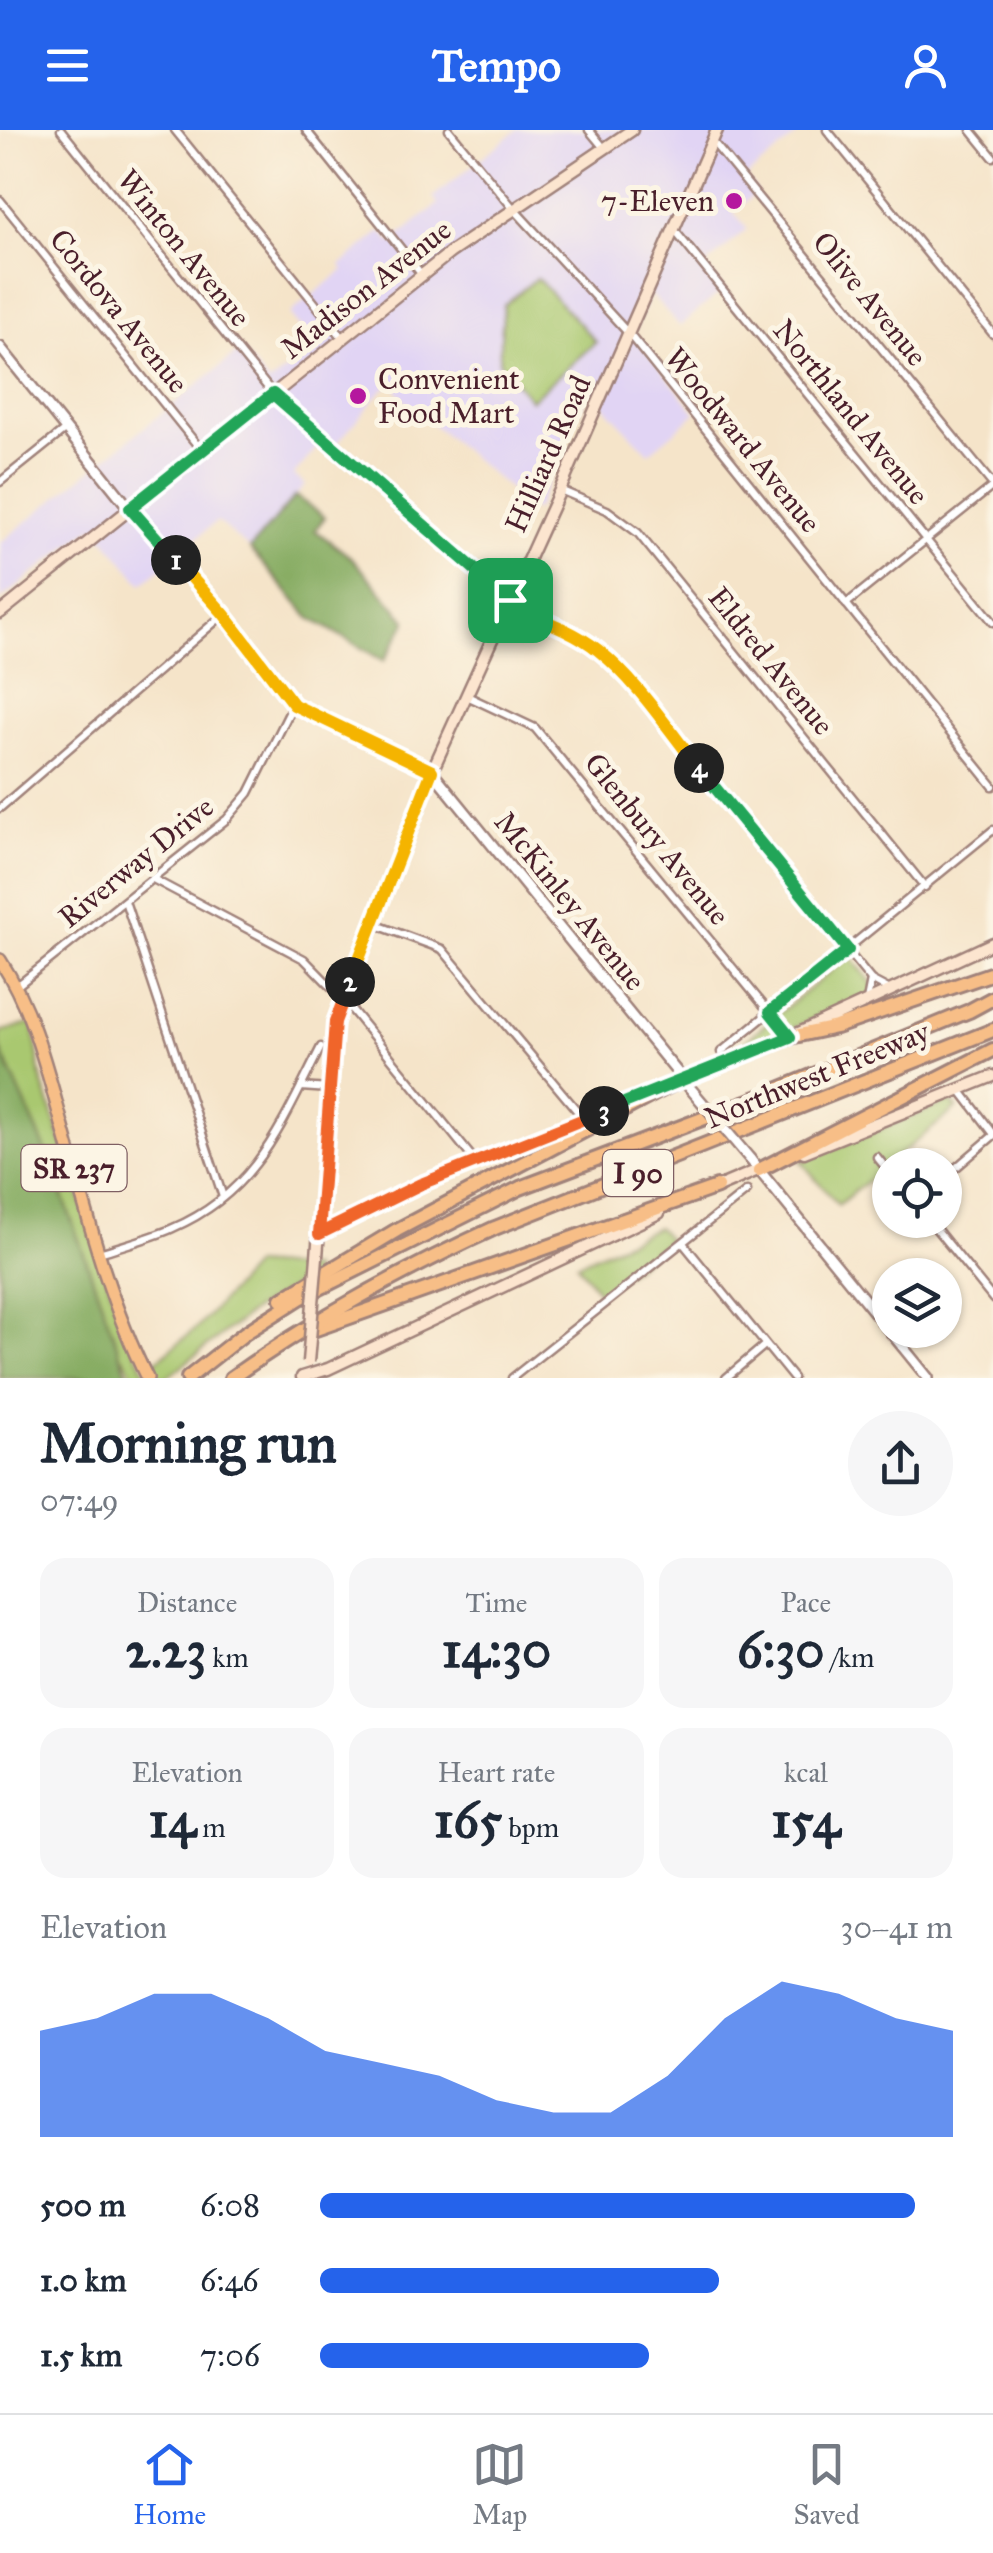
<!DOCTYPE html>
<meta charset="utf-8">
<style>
body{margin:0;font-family:"IM FELL Great Primer",serif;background:#f6f6f7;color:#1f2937;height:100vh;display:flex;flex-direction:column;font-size:38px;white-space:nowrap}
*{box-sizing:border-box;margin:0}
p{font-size:32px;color:#747a83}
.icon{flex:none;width:55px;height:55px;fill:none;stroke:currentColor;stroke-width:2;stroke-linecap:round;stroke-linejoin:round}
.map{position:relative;height:1248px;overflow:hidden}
.drawer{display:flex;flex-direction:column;background:#fff;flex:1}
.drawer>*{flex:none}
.controls{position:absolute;left:872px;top:1018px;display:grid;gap:20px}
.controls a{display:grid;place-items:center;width:90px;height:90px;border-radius:50%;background:#fff;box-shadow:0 2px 8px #0004;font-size:50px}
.pin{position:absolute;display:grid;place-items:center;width:85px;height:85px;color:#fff;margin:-42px;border-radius:20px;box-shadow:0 5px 15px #0006}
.km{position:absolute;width:50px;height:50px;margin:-25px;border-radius:50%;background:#222;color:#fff;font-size:28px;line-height:50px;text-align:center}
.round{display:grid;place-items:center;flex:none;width:105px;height:105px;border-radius:52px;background:#f6f6f7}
.headline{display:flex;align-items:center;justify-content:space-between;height:170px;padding:0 40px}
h1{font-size:55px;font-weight:800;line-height:75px}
.figures{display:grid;grid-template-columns:repeat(3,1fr);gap:15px;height:170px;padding:10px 40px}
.figures div{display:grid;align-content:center;border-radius:25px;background:#f6f6f7;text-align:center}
.figures b{font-size:50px;font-weight:800}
.figures small{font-size:28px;font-weight:400}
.figures p{font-size:28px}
.chart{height:280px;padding:20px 40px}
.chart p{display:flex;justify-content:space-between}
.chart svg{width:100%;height:180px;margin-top:10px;fill:#2563eb;opacity:.7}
ul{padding:0 40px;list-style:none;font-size:32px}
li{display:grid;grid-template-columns:160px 120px 1fr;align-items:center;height:75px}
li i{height:25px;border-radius:12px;background:#2563eb}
header{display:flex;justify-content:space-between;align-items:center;height:130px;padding:0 40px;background:#2563eb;color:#fff;font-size:45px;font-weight:800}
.menu{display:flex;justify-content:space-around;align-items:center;height:140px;border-top:2px solid #e0e1e3;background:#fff;font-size:28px;color:#747a83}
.menu a{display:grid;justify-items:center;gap:5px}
.menu .on{color:#2563eb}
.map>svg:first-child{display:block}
.built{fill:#e1d4f4}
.green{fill:#a9c86f;stroke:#7a744d;stroke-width:2.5}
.forest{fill:#86ac62;stroke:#686646;stroke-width:2.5}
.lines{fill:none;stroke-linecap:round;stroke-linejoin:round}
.minor-casing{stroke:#a0827a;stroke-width:11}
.tertiary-casing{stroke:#a0827a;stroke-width:14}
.secondary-casing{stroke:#a0827a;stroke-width:15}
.primary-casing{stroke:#a0827a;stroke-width:16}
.motorway-casing{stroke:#a0827a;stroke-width:18}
.minor{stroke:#fff;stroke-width:6}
.tertiary{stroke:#fff;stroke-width:9}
.secondary{stroke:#fce5cf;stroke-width:10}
.primary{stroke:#f7be87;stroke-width:11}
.motorway{stroke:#f7be87;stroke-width:12}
.tertiary-bridge-casing{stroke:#a0827a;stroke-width:14;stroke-linecap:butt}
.secondary-bridge-casing{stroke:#a0827a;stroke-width:15;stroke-linecap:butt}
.tertiary-bridge{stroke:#fff;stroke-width:9}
.secondary-bridge{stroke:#fce5cf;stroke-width:10}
.split-1-casing{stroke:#fff;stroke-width:20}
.split-2-casing{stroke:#fff;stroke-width:20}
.split-3-casing{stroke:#fff;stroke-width:20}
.split-4-casing{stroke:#fff;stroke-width:20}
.split-5-casing{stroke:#fff;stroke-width:20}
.split-1{stroke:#22a559;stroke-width:12}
.split-2{stroke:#f5b400;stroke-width:12}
.split-3{stroke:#f0652b;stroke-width:12}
.split-4{stroke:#22a559;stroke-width:12}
.split-5{stroke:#f5b400;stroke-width:12}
.poi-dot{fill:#b5179e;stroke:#fcf5e5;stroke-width:4}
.labels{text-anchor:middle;stroke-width:10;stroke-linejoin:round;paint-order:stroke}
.shield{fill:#fcf5e5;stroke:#7f5f63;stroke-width:2.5}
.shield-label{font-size:28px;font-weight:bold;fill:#4a1f2b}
.poi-label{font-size:30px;fill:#4a1f2b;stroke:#fcf5e5;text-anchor:end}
.street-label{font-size:30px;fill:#4a1f2b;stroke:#fcf5e5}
</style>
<header><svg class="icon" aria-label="menu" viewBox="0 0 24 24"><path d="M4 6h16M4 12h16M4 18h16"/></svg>Tempo<svg class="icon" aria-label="person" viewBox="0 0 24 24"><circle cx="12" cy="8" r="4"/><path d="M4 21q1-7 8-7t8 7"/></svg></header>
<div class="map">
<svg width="993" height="1248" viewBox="0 0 993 1248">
<rect width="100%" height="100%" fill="#fcf5e5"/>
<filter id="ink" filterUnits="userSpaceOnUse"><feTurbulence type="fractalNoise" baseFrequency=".01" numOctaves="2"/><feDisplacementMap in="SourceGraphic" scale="20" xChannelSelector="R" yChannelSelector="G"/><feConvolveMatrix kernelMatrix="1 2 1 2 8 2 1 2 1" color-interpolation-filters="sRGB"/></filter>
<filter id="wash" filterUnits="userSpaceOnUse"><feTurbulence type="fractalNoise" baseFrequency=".0048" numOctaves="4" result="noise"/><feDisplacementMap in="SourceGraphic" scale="40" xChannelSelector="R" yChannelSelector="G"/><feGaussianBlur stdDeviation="2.25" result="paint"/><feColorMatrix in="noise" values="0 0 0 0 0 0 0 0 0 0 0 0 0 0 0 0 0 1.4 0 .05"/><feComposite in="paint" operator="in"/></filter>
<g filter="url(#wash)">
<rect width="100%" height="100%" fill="#f5e4c9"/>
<path class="built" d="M517,0H804L746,47L757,62L733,82L747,99L705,136L724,159L680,196L650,163L633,205L696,283L649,323L589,260L535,381L405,271L392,253L382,260L336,315L326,307L294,345L305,355L250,419L217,391L142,454L94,396L0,470V413L241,220L269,254L316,217L289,184L344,140L341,135L382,101L391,113L438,74L433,67Z"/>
<g class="green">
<path d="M537,148L596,212L531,270L499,232L504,175Z"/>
<path d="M850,826L875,857L874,865L727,925Z"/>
<path d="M33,893L41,948L120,1187L148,1248H135L124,1228L119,1248H0V902Z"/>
<path d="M950,971L957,978L838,1075L801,1031Z"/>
<path d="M657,1097L669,1110L600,1164L577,1134Z"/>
<path d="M254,1135L312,1139V1146L254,1180L166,1248H159L151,1235L198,1197Z"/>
</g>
<g class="forest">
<path d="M295,366L325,387L315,400L353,429L407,491L384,531L310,488L250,419Z"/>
<path d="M0,918L48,1025L129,1248H0Z"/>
</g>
</g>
<g filter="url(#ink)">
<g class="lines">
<defs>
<g id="minor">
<path d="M61,0L273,264L510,470"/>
<path d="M175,0L343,208"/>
<path d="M306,0L422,145"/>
<path d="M449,0L513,78L629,204L993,656"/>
<path d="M589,0L604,18"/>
<path d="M827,0L993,204"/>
<path d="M971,0L993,27"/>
<path d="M713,12L993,355"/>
<path d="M0,70L202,321"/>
<path d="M675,101L993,492"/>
<path d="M0,352L66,299"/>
<path d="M560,360L607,380L638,403L925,757"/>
<path d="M846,474L993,356"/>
<path d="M508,476C549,493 585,508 618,538L871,850L888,859"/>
<path d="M467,566L535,598L789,906"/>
<path d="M0,678L224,484"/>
<path d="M153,749L304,829L343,869L475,1031"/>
<path d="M125,771L223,1067"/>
<path d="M374,794L442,819L584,989"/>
<path d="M17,856L227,689L249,663L293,575"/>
<path d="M867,870L871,850"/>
<path d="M721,922L993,700"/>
<path d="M301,957L329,959"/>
<path d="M961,961L993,1003"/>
<path d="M877,1027L890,1043"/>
<path d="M945,1047L993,1006"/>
<path d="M929,1090L993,1169"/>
<path d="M683,1113L793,1248"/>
<path d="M99,1123C123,1115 149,1109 173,1098C257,1062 282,993 321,917"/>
<path d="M512,1248L747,1061"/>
<path d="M726,1248L765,1215"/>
</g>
<g id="tertiary">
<path d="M0,217L130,379L224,484L293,575L432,641L690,958"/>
<path d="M750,1029L928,1248"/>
</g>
<g id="secondary">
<path d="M0,483L451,122L632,0"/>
<path d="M678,951L790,907L993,813"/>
<path d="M804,1022L993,946"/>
<path d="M711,1060L765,1037"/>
<path d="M319,1104L421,1054L634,968"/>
<path d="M317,1127L335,892L432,641L560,360L717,0"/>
<path d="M302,1247L328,1239L659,1083"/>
</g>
<path id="primary" d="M0,830C33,881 46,936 62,994C86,1080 107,1168 147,1248"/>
<g id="motorway">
<path d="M790,907L836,897L993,843"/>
<path d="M759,1040L993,920"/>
<path d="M282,1169L397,1100L682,949"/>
<path d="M310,1201L717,1057"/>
<path d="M188,1248L245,1203L300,1168L520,1058L760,967L969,881L993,868"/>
<path d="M231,1248C313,1190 403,1140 495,1098L993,900"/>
</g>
</defs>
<use href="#minor" class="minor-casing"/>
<use href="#tertiary" class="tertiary-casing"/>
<use href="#secondary" class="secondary-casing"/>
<use href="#primary" class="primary-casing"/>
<use href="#motorway" class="motorway-casing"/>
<use href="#minor" class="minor"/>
<use href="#tertiary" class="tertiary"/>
<use href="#secondary" class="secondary"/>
<use href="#primary" class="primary"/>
<use href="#motorway" class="motorway"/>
<defs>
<path id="tertiary-bridge" d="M690,958L750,1029"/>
<path id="secondary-bridge" d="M308,1232L317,1127"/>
</defs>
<use href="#tertiary-bridge" class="tertiary-bridge-casing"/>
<use href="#secondary-bridge" class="secondary-bridge-casing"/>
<use href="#tertiary-bridge" class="tertiary-bridge"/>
<use href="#secondary-bridge" class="secondary-bridge"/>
</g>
</g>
<g class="lines" filter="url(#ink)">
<defs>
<path id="split-1" d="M176,430L130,378L273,264L510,470"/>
<path id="split-2" d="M176,430L224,484L294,575L432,641L350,852"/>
<path id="split-3" d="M350,852L335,892L319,1104L421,1054L604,981"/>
<path id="split-4" d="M604,981L790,907L770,882L848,820L699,638"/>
<path id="split-5" d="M510,470L508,476C539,489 572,499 598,520C638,552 668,599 699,638"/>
</defs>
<use href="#split-1" class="split-1-casing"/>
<use href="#split-2" class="split-2-casing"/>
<use href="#split-3" class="split-3-casing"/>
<use href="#split-4" class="split-4-casing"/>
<use href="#split-5" class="split-5-casing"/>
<use href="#split-1" class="split-1"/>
<use href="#split-2" class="split-2"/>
<use href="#split-3" class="split-3"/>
<use href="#split-4" class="split-4"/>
<use href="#split-5" class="split-5"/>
</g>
<g class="poi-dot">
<circle cx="734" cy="71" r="10"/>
<circle cx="358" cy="266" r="10"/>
</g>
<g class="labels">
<g class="shield">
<rect x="21.5" y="1015" width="105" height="46" rx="8"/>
<rect x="603" y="1020" width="70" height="46" rx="8"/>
</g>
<g class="shield-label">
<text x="74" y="1048">SR 237</text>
<text x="638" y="1053">I 90</text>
</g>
<g class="poi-label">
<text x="714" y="81">7-Eleven</text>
<text x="378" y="259" text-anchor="start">Convenient<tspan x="378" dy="34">Food Mart</tspan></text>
</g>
<g class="street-label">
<text transform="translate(184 118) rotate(51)" y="10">Winton Avenue</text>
<text transform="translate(366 159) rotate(-38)" y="10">Madison Avenue</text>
<text transform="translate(870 169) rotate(51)" y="10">Olive Avenue</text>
<text transform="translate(119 181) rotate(51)" y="10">Cordova Avenue</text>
<text transform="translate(851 282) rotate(51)" y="10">Northland Avenue</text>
<text transform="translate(743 310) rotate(51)" y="10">Woodward Avenue</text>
<text transform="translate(548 324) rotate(-66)" y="10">Hilliard Road</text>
<text transform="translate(771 531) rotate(51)" y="10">Eldred Avenue</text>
<text transform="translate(657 709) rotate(51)" y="10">Glenbury Avenue</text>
<text transform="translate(136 732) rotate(-39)" y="10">Riverway Drive</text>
<text transform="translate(570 771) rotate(51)" y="10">McKinley Avenue</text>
<text transform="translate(817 945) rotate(-22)" y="10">Northwest Freeway</text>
</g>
</g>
</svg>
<div class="controls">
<a><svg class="icon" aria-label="locate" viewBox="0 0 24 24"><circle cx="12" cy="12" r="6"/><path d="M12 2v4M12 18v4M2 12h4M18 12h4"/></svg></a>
<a><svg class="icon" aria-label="layers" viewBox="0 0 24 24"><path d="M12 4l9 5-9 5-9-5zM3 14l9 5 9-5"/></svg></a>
</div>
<div class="pin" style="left:510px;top:470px;background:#1e9e55"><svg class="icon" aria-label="arrive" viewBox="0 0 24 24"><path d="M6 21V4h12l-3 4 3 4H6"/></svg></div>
<b class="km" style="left:176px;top:430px">1</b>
<b class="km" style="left:350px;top:852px">2</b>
<b class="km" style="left:604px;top:981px">3</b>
<b class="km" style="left:699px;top:638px">4</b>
</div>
<section class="drawer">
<div class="headline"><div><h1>Morning run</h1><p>07:49</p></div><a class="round"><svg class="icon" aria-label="share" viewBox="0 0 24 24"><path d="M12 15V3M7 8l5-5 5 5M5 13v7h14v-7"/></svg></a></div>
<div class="figures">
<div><p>Distance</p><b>2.23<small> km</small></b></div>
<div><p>Time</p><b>14:30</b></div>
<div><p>Pace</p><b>6:30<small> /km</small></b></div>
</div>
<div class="figures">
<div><p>Elevation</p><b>14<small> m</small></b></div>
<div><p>Heart rate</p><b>165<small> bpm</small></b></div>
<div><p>kcal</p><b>154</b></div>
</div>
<div class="chart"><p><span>Elevation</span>30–41 m</p>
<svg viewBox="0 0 160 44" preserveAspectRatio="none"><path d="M0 44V18L10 15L20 9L30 9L40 15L50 23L60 26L70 29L80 35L90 38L100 38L110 29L120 15L130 6L140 9L150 15L160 18V44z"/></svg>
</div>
<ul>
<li><b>500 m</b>6:08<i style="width:94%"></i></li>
<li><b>1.0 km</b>6:46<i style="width:63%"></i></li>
<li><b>1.5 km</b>7:06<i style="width:52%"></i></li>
</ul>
</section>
<nav class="menu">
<a class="on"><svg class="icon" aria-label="home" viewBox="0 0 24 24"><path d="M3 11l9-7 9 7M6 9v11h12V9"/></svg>Home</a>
<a><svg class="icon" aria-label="map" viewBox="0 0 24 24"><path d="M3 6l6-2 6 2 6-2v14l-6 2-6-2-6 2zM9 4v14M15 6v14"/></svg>Map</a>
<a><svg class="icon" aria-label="saved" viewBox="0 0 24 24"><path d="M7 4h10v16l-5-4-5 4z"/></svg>Saved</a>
</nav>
